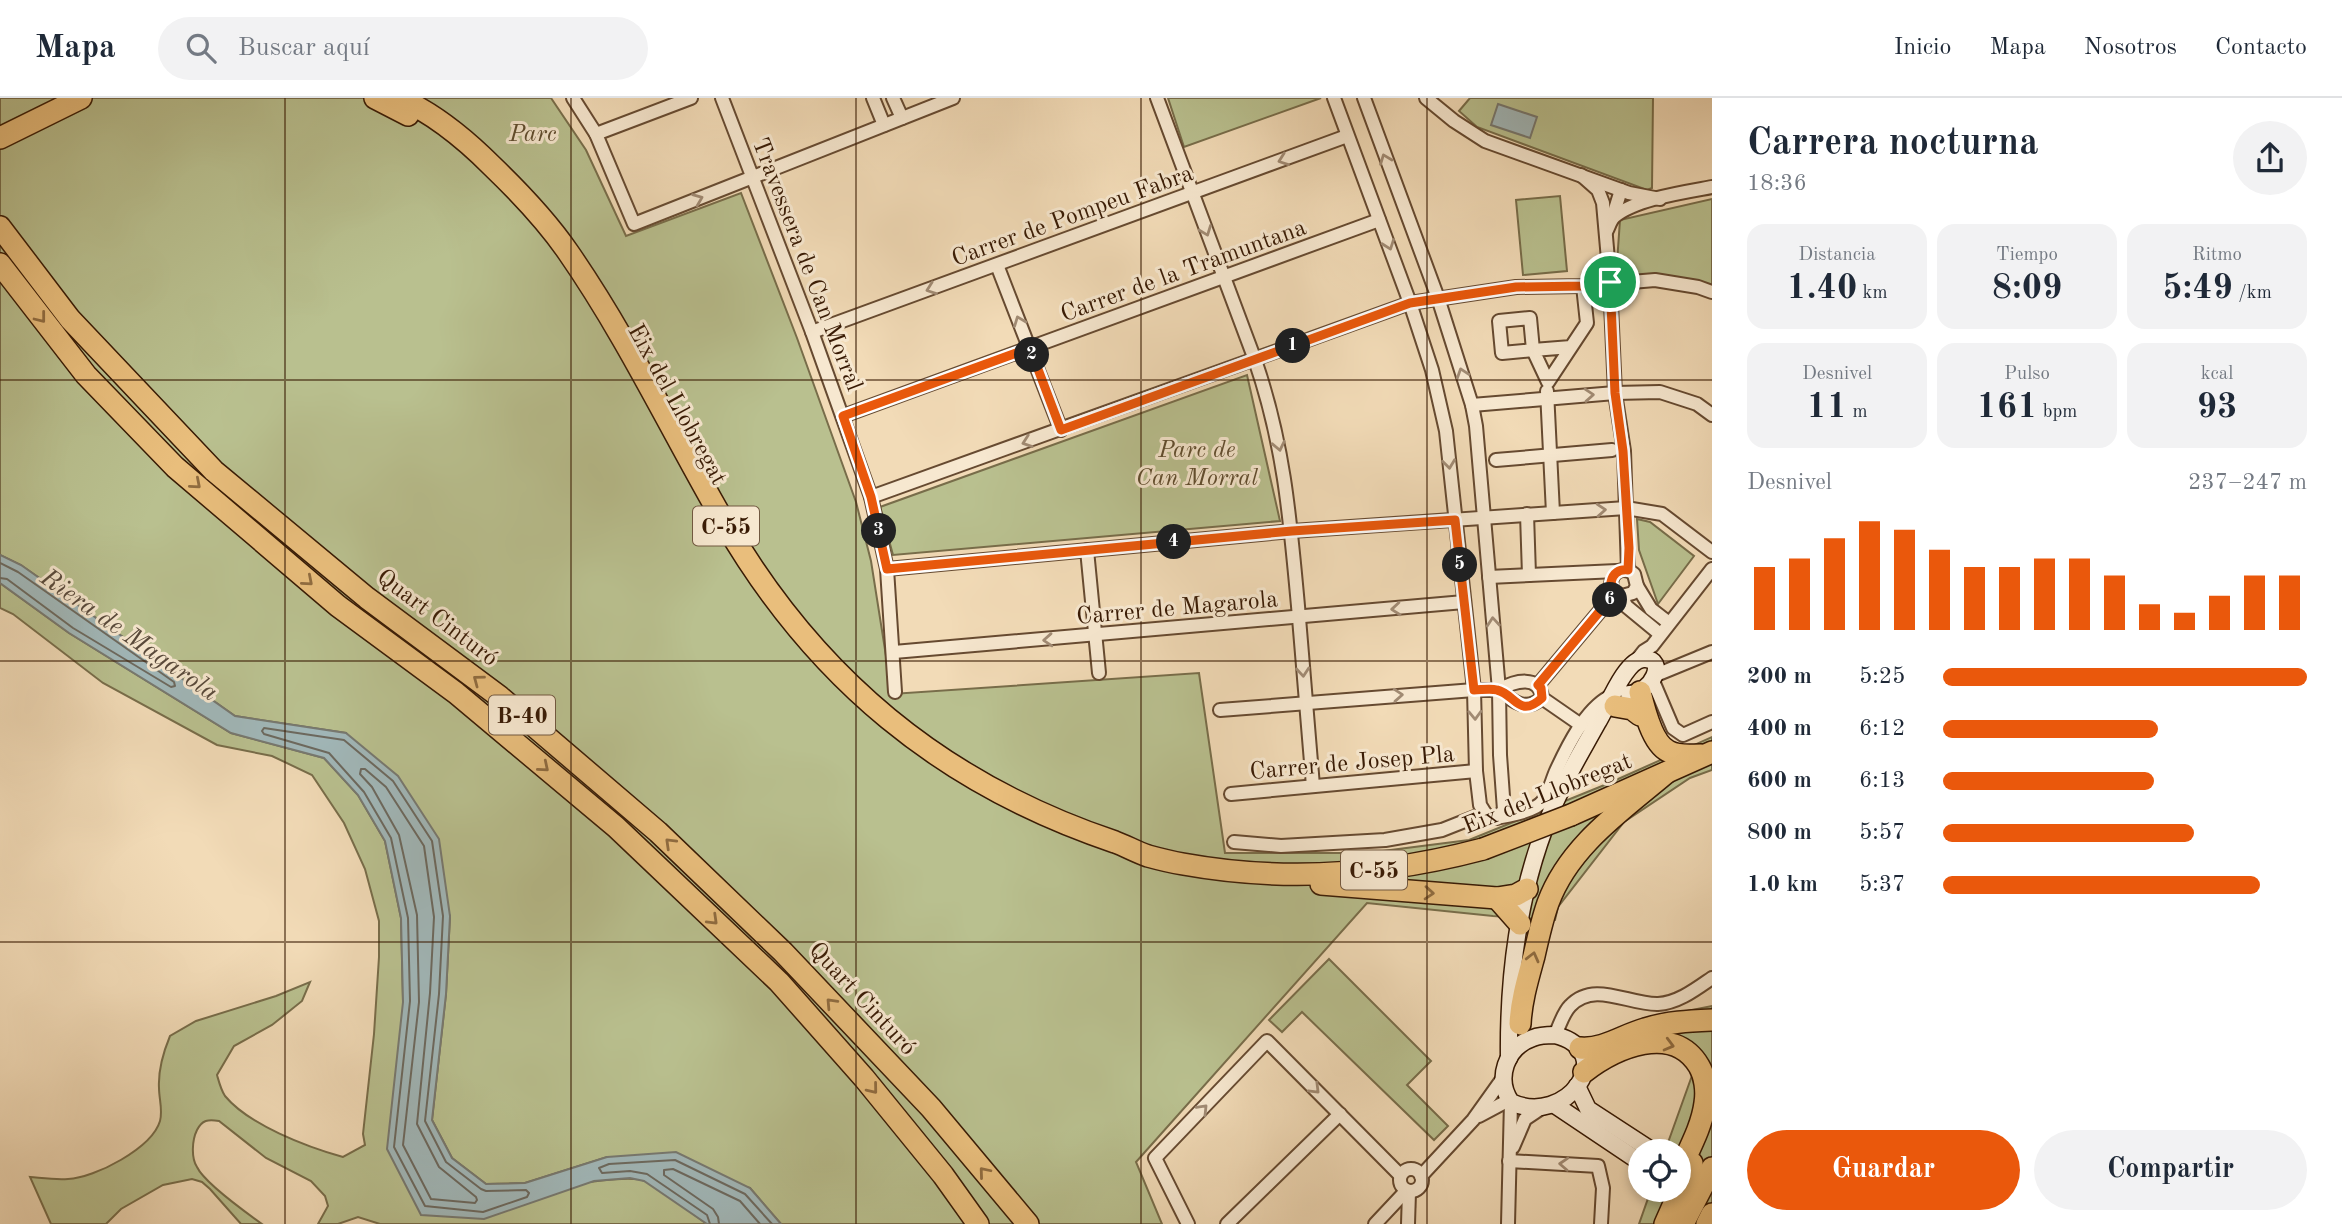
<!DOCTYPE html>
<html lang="es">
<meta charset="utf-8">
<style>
body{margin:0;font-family:"Old Standard TT",serif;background:#f2f2f3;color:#1f2937;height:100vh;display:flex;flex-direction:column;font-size:26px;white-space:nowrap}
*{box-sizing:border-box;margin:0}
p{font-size:23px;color:#747a83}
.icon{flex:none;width:38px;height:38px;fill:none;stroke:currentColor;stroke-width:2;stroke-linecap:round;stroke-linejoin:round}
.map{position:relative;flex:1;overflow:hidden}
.drawer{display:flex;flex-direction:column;background:#fff;width:630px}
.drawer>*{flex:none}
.fabs{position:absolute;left:1628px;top:1041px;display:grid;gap:14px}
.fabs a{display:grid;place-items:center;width:63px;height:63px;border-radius:50%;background:#fff;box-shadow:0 4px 10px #0003;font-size:35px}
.pin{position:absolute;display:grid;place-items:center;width:60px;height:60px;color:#fff;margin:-30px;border:4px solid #fff;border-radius:50%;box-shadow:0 2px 7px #0007}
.km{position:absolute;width:35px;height:35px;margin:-18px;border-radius:50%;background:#222;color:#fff;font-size:19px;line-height:35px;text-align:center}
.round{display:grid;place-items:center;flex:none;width:74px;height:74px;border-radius:37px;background:#f2f2f3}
.summary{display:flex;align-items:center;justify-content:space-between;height:119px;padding:0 35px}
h1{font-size:38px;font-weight:600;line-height:52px}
.figures{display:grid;grid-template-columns:repeat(3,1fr);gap:10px;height:119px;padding:7px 35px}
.figures div{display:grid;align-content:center;border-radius:18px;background:#f2f2f3;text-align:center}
.figures b{font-size:35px;font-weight:600}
.figures small{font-size:19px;font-weight:400}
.figures p{font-size:19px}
.chart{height:196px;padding:14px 35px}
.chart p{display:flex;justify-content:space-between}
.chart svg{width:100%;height:126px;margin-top:7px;stroke:#ea580c;stroke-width:6}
.button{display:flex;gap:14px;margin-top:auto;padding:14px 35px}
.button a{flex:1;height:80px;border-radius:42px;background:#ea580c;color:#fff;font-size:28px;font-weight:600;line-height:80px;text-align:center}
.button a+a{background:#f2f2f3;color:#1f2937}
ul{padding:0 35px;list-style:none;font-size:23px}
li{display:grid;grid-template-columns:112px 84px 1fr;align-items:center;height:52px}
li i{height:18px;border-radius:9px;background:#ea580c}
header{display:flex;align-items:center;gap:42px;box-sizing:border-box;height:98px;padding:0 35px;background:#fff;border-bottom:2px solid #e0e1e3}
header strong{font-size:33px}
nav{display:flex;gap:38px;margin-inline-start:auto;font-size:24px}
.search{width:490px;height:63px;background:#f2f2f3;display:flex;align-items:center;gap:18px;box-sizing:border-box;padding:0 24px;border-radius:38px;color:#747a83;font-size:26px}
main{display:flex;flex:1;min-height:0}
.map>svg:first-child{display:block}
.green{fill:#b9c08f;stroke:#786d4a;stroke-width:2}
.water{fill:#a1b8ba;stroke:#777971;stroke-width:2}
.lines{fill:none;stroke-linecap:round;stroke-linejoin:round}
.shore{stroke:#6c695f;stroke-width:2}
.street-casing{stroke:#664a31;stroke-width:16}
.secondary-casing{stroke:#381a04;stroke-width:19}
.highway-casing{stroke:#381a04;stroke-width:24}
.street{stroke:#f7e8d0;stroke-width:12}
.secondary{stroke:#f7e8d0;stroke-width:16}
.highway{stroke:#e9be7c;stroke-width:21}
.highway-bridge-casing{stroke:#381a04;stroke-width:24;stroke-linecap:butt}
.highway-bridge{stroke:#e9be7c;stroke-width:21}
.oneway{stroke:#a18b74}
.oneway2{stroke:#906c40}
.route-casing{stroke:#fff;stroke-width:14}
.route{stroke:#ea580c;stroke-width:9}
.grid{fill:none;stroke:#381a04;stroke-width:2;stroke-opacity:0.55}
.labels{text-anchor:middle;stroke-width:6;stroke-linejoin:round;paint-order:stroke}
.shield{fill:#f7e8d0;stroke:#715841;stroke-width:2}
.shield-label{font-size:23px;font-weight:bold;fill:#381a04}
.park-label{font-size:24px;font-style:italic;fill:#5f4c2e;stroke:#f7e8d0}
.street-label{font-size:24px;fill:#381a04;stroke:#f7e8d0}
.water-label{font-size:26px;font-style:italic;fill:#58493b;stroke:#f7e8d0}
</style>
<header>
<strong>Mapa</strong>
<div class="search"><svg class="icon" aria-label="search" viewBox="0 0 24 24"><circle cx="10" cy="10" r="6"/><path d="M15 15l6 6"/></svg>Buscar aquí</div>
<nav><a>Inicio</a><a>Mapa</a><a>Nosotros</a><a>Contacto</a></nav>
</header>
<main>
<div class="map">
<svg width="1712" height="1126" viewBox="0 0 1712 1126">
<rect width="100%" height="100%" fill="#f2dbb7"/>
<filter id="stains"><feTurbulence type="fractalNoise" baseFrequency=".00286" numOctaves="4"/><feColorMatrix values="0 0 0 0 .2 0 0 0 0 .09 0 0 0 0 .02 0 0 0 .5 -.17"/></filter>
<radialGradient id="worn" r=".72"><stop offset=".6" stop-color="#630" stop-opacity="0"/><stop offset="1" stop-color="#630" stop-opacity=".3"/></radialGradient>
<g class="green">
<path d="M0,0H551L586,52L626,138L741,95L797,240L856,404L871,463L892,596L1199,575L1225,755H1367L1469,742L1607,686L1712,639V672L1690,680L1624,724L1558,809L1555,822L1493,818L1367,805L1136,1064L1162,1126H781L750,1090L607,1059L525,1085L486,1086L452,1060L432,1022L446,896L450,818L346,635L235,618L21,467L0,457Z"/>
<path d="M1168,0H1321L1184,49Z"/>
<path d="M1470,0H1653L1652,90L1647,92L1477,29L1459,13Z"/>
<path d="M1560,98L1567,173L1523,177L1516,102Z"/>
<path d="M1712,101V187L1701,184L1616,179L1620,122Z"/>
<path d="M1247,277L1280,423L893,457L880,409Z"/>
<path d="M1637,421L1650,424L1694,458L1658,506L1639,452Z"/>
<path d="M0,485L69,535L231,635L324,660L358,697L385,743L401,820L403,904L421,1116C459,1109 619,1071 645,1083C662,1091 690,1114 707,1126H380L358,1119L338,1126H318L328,1108L325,1098L311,1083L266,1060L219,1023C208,1021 202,1022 197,1032C192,1042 191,1060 197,1069C204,1084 248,1116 262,1126H241L210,1091L202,1084L192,1081L163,1087L121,1111L106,1126H51L30,1079C42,1080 55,1082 68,1081C95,1080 152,1050 160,1023C163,1012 159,1001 159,990C158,972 163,955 170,938L196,923L276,898L310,884L302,903L272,927L234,948L217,977C219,984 221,992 225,998C249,1027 307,1049 343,1059L365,1047L363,1036L374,936L379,859V823L365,771L344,725L312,677L272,658L217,647L103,585L13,516L0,510Z"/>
<path d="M1329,861L1431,963L1407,987L1448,1028L1434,1042L1302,914L1282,934L1269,922Z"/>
<path d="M1712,908V1126H1639L1651,1092H1678V1054L1665,1053L1694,972L1669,934L1662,918Z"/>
</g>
<g class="water">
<path d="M1498,6L1537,19L1530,40L1491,27Z"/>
<path d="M0,457L21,467L235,618L346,635L398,678L439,741L450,818L446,896L432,1022L452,1060L486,1086L525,1085L607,1059L676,1054L750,1090L781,1126H707L644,1083L630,1080L594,1083L484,1121L421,1117L387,1051L403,904L401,820L385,743L358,697L324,660L231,635L69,535L0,485Z"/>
</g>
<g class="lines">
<g class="shore">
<path d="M0,465L18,474L174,584L175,588L171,589L73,530L7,481L0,480"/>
<path d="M264,630L344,642L393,683L432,743L443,818L439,896L425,1023L446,1064L481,1091L486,1093L526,1092L529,1095L527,1099L483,1114L425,1108L394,1049L410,903L408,820L391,740L364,694L329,655L264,636L262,633Z"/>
<path d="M361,671H365L386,689L424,748L434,819L430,895L417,1026L439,1069L476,1099L477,1102L475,1105L431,1101L403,1047L419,904L417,817L399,737L372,689L360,676Z"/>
<path d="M710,1126L707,1117L647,1076L630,1073L602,1075L599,1070L609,1066L675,1062L745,1096L772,1126"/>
<path d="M719,1126L718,1119L713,1111L664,1077V1072L673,1071L740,1103L760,1126"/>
</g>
<defs>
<g id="street">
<path d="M573,0L596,36L634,126L953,0"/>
<path d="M722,0L812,234L871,399L887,471L895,594"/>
<path d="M873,0L884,27"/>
<path d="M893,0L902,20"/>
<path d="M1157,0L1255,262C1284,346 1290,420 1298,508C1303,568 1308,628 1313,688"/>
<path d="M1334,0L1410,205L1432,272L1446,333L1474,592L1476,673L1480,707L1488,720C1501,720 1535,714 1543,703C1549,695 1552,682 1556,673C1567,649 1585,612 1609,599"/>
<path d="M1364,0L1438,200L1472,307L1476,328L1499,592L1500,657L1504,712L1497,720"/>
<path d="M1426,0L1454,23L1485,43L1629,95L1660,101"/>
<path d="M596,36L691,0"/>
<path d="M1581,77L1598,92L1603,105L1610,184L1615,295L1624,353L1628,472"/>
<path d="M1612,121L1621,92"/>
<path d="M1606,134C1609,129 1610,123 1614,119C1635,101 1685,94 1712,89"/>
<path d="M997,167L1061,332"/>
<path d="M1530,220L1533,252L1502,255L1499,223Z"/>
<path d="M812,234L1347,38"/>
<path d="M1571,249L1533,252L1548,284L1587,225L1583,188"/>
<path d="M1547,293L1553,415"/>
<path d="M1472,307L1615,295L1660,294L1697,306L1712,317"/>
<path d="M843,318L1379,122"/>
<path d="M1496,362L1612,352"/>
<path d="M871,399L1410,205L1516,189L1583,188L1655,182L1698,189L1712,194"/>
<path d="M1527,416L1529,477"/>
<path d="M1087,452L1099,575"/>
<path d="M887,471L1292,433L1626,410L1662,416L1712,454"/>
<path d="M1489,479L1617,473"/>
<path d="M1637,488L1651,511L1669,525"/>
<path d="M1622,498L1633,495L1637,488L1634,476C1621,466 1608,476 1612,492L1622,498L1626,508L1660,536"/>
<path d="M894,554L1464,504"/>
<path d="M1636,563L1644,553L1652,548L1712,471"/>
<path d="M1656,577L1712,554"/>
<path d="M1653,583L1673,630L1683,637L1712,624"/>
<path d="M1538,587L1615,495"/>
<path d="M1499,592C1514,583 1540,576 1542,600L1581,627"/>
<path d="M1499,592C1513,604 1526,614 1542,600"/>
<path d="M1220,612L1474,592H1499"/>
<path d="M1231,696L1476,673"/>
<path d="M1234,744L1281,748L1385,742L1442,732L1485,715"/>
<path d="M1555,937C1560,927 1563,915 1570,908C1594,882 1629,907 1658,906C1678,905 1696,891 1712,880"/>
<path d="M1479,1018L1509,1002"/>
<path d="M1513,1049L1525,1021L1543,1009"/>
<path d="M1509,1063L1598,1068L1603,1090L1601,1126"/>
<circle cx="1411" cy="1082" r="11"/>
<path d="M1421,1078L1473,1022L1503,980"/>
<path d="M1188,1126L1155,1060L1267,943L1400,1077"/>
<path d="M1227,1126L1340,1016"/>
<path d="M1375,1126L1406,1093"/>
<path d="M1408,1126L1409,1094"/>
<path d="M1508,1126L1511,1004"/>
</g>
<g id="secondary">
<path d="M1555,937C1621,954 1566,1030 1511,1004C1495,981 1506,949 1533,940C1540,937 1548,937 1555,937Z"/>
<path d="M1509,960C1508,877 1519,791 1551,714C1564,682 1582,653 1598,624C1607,610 1625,561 1644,561C1668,560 1652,596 1629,596"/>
<path d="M1577,988L1588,1011L1654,1054"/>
<path d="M1555,1007L1640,1064"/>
</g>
<g id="highway">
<path d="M375,0L408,17"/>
<path d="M399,0C433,15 465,41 492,68C519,94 546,122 568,154C627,239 671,332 723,422C814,580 942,686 1115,744C1126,748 1136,754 1148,758C1159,761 1171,764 1183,766C1282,784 1385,777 1483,751"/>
<path d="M0,40L81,0"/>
<path d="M0,129L70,221L214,373L367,500L500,599L658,734L783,854L931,1010L1028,1126"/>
<path d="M0,166L86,277L175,369L338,508L456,595L616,729L779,884L864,980L943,1077L978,1126"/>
<path d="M1640,594C1644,611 1652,645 1668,653C1678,659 1690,657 1701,657"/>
<path d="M1615,608L1632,611L1640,617"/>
<path d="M1571,717L1712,654"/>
<path d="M1321,786L1497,800L1516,797L1527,791"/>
<path d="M1497,800L1520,826"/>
<path d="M1520,926C1521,903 1528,880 1534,858C1538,840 1542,822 1548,805C1569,748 1621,713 1666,675"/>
<path d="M1580,950C1604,952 1623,937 1645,931C1667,924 1689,923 1712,922"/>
<path d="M1584,974C1615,950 1673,924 1699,968C1705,978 1707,993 1705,1005C1702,1029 1688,1053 1678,1076"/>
<path d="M1665,1126L1692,1065"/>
<path d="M1683,1126L1712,1070"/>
<path d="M1707,1126L1712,1116"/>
</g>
</defs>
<use href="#street" class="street-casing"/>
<use href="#secondary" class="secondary-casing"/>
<use href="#highway" class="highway-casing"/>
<use href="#street" class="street"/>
<use href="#secondary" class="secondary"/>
<use href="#highway" class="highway"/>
<defs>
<path id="highway-bridge" d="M1483,751L1571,717"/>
</defs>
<use href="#highway-bridge" class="highway-bridge-casing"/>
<use href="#highway-bridge" class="highway-bridge"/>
</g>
<defs><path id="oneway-chevron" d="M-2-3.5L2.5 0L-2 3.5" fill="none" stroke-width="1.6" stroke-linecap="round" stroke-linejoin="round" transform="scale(1.75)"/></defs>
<g class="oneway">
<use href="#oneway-chevron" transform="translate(1385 61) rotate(-111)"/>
<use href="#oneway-chevron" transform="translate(1283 62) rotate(160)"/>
<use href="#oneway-chevron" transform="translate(698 101) rotate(-22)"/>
<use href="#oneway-chevron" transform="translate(1206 133) rotate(69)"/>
<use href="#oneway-chevron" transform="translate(1389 147) rotate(70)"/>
<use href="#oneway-chevron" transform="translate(931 191) rotate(160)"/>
<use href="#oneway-chevron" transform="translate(1019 223) rotate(-111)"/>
<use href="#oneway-chevron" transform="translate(1462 275) rotate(-108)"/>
<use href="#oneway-chevron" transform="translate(1589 297) rotate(-4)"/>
<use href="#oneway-chevron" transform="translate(1027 344) rotate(161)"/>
<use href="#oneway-chevron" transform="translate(1279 348) rotate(78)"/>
<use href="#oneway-chevron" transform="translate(1449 366) rotate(83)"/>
<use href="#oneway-chevron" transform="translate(1601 412) rotate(-4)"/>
<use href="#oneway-chevron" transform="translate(1396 511) rotate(175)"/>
<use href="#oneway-chevron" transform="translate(1493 524) rotate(-95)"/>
<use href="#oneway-chevron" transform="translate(1048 542) rotate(176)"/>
<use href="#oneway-chevron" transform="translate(1303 574) rotate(85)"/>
<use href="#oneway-chevron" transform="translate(1398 597) rotate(-4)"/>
<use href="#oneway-chevron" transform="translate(1475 617) rotate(88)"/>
<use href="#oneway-chevron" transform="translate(1315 991) rotate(45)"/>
<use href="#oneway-chevron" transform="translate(1203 1011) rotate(-46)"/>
<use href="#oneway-chevron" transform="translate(1564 1066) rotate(-177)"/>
</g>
<g class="oneway2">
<use href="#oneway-chevron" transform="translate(41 220) rotate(52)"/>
<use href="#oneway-chevron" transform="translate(196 386) rotate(41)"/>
<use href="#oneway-chevron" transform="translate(308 483) rotate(41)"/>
<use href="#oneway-chevron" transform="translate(478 582) rotate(-143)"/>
<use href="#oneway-chevron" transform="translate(544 669) rotate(40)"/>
<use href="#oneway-chevron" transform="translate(670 745) rotate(-136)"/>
<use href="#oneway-chevron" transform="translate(1429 795) rotate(4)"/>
<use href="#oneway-chevron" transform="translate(713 822) rotate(44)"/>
<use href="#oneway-chevron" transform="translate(1533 859) rotate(-76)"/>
<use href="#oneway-chevron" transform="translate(831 905) rotate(-133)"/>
<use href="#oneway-chevron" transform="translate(1669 947) rotate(15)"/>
<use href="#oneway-chevron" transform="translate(873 991) rotate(51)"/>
<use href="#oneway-chevron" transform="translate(984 1074) rotate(-130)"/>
</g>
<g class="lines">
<defs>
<path id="route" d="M1610,184L1615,295L1623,353L1629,450L1628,472C1619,471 1613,475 1611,484L1615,495L1538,587L1541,590L1542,600C1519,621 1515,596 1497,592C1490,590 1481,592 1474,592L1455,422L1292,433L887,471L871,399L843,318L1030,250L1061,332L1410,205L1516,189L1583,188Z"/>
</defs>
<use href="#route" class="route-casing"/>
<use href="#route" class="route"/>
</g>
<path class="grid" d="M285,0V1126M571,0V1126M856,0V1126M1141,0V1126M1427,0V1126M0,282H1712M0,563H1712M0,844H1712"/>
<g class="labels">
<g class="shield">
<rect x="693" y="408.5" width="66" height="39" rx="5"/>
<rect x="489" y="597.5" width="66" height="39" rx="5"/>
<rect x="1341" y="752.5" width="66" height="39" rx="5"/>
</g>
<g class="shield-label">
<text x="726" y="436">C-55</text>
<text x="522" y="625">B-40</text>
<text x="1374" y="780">C-55</text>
</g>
<g class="park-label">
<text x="533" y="43">Parc</text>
<text x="1197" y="359">Parc de<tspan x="1197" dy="28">Can Morral</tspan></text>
</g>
<g class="street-label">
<text transform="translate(1072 117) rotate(-20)" y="8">Carrer de Pompeu Fabra</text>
<text transform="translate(808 166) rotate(69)" y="8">Travessera de Can Morral</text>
<text transform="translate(1183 172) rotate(-20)" y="8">Carrer de la Tramuntana</text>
<text transform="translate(678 306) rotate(61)" y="8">Eix del Llobregat</text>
<text transform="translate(1177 509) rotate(-5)" y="8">Carrer de Magarola</text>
<text transform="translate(438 519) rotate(37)" y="8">Quart Cinturó</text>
<text transform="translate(1352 664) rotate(-5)" y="8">Carrer de Josep Pla</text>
<text transform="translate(1547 695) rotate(-22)" y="8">Eix del Llobregat</text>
<text transform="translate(863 900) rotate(47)" y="8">Quart Cinturó</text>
</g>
<g class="water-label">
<text transform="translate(130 536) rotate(35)" y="9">Riera de Magarola</text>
</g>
</g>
<rect width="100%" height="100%" filter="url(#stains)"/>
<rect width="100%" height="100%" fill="url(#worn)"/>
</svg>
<div class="fabs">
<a><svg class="icon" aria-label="locate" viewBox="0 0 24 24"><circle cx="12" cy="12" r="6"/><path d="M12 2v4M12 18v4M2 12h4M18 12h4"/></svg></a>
</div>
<div class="pin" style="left:1610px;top:184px;background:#1e9e55"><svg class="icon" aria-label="arrive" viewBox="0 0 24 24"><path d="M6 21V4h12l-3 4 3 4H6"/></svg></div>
<b class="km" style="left:1293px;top:248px">1</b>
<b class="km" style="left:1032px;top:257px">2</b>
<b class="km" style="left:879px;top:433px">3</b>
<b class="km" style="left:1174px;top:444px">4</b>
<b class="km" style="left:1460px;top:467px">5</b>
<b class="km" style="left:1610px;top:502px">6</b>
</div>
<section class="drawer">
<div class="summary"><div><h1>Carrera nocturna</h1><p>18:36</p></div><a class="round"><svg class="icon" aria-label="share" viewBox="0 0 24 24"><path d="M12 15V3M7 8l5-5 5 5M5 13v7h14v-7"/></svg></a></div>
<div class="figures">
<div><p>Distancia</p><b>1.40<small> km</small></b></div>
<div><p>Tiempo</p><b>8:09</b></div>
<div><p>Ritmo</p><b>5:49<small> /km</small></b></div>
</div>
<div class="figures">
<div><p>Desnivel</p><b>11<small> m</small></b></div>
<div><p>Pulso</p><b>161<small> bpm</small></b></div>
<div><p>kcal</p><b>93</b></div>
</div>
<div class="chart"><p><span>Desnivel</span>237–247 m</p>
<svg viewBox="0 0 160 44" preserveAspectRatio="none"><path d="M5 44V22M15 44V19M25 44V12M35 44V6M45 44V9M55 44V16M65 44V22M75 44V22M85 44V19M95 44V19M105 44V25M115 44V35M125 44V38M135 44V32M145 44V25M155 44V25"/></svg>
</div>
<ul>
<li><b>200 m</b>5:25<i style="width:100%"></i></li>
<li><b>400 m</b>6:12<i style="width:59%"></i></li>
<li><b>600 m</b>6:13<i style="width:58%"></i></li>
<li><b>800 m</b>5:57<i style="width:69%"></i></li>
<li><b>1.0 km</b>5:37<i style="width:87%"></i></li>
</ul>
<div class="button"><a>Guardar</a><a>Compartir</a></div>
</section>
</main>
